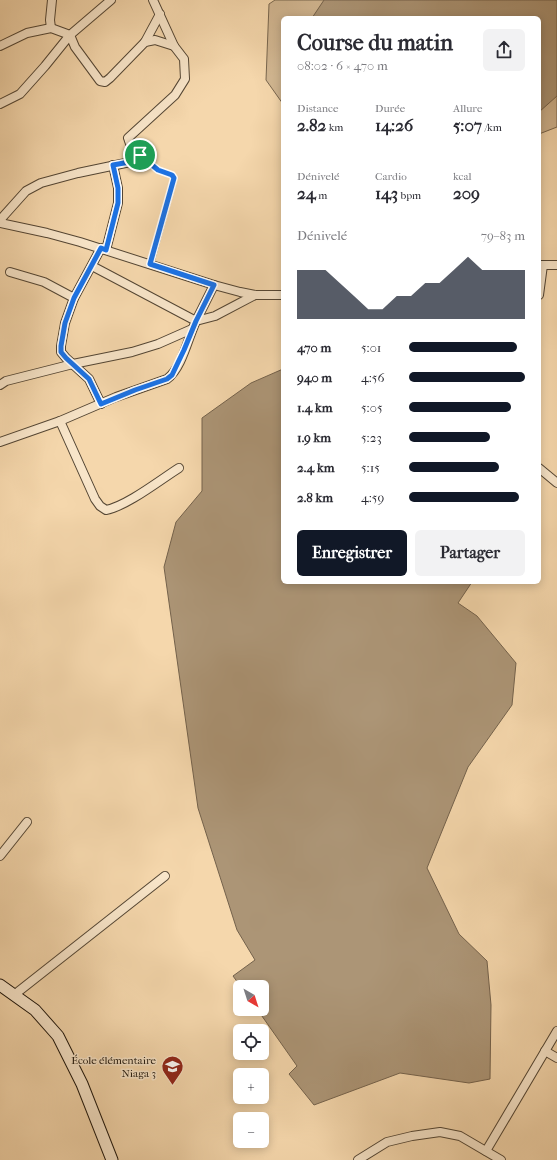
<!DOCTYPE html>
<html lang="fr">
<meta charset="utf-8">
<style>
body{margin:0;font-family:"IM FELL French Canon",serif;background:#f2f2f3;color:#2b2b33;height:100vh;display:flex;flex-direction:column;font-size:15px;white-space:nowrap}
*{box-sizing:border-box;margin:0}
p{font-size:13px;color:#7c7c81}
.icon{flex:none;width:22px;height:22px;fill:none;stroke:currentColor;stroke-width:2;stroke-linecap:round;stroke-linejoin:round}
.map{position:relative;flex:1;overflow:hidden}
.side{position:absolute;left:281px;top:16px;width:260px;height:568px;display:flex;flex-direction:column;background:#fff;border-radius:6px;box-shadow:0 2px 10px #0003}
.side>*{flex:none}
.needle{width:26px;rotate:141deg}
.tools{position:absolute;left:233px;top:980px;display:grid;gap:8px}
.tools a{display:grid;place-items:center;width:36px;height:36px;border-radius:6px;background:#fff;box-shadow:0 2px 10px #0003;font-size:20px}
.pin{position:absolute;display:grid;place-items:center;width:34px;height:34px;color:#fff;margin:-17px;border:2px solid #fff;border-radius:50%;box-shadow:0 1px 4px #0007}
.round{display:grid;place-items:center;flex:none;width:42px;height:42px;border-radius:6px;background:#f2f2f3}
.summary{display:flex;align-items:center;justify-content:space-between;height:68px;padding:0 16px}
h1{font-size:22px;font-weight:800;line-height:30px}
.stats{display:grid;grid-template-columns:repeat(3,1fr);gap:6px;height:68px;padding:4px 16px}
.stats div{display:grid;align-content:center}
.stats b{font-size:17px;font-weight:800}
.stats small{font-size:11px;font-weight:400}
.stats p{font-size:11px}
.chart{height:112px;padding:8px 16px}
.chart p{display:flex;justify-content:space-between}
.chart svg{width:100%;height:72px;margin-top:4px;fill:#111827;opacity:.7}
.button{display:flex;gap:8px;margin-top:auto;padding:8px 16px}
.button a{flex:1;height:46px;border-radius:6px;background:#111827;color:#fff;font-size:16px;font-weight:800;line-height:46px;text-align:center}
.button a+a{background:#f2f2f3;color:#2b2b33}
ul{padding:0 16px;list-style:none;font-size:13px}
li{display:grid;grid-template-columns:64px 48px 1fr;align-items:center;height:30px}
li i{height:10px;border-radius:5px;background:#111827}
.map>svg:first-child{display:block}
.green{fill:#d1b691;stroke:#78664e}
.water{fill:#ac9576;stroke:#74624c}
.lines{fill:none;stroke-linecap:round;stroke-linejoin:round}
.lane-casing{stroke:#544634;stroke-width:6}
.street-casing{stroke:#544634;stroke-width:10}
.secondary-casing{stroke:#1f160c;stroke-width:13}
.lane{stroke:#f8e5c9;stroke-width:4}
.street{stroke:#f8e5c9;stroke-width:8}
.secondary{stroke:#f8e5c9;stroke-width:11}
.route-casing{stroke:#fff;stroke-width:8}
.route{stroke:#1a73e8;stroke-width:5}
.labels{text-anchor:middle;stroke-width:3;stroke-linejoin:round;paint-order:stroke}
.poi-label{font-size:11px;fill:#1f160c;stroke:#f8e5c9;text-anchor:end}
</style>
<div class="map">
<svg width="557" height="1160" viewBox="0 0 557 1160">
<rect width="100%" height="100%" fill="#f5d7ac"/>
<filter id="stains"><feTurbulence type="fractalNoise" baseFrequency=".005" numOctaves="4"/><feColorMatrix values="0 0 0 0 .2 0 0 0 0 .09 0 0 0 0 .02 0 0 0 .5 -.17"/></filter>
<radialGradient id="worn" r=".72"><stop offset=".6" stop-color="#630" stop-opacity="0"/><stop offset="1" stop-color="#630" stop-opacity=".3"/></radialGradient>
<path class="green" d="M275,0H557V127L539,134V18H283V104L266,80L269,4Z"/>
<g class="water">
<path d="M324,0H557V96L539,112V18H312Z"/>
<path d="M283,369V582H472L458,603L477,616L516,663L512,705L468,767L427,868L459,934L487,961L491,1005L490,1079L469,1083L400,1073L314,1105L289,1074L297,1066L257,1009H262V987H241L233,976L255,960L237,930L198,808L164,567L176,522L202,491V418L251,383Z"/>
</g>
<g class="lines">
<defs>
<path id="lane" d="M141,155L158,170L172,175L174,179L151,264"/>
<g id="street">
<path d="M51,28L50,20L52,0"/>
<path d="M145,42L160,14"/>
<path d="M0,46L27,33L51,28L70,35L111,0"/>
<path d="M0,104L20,94L45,66L70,35L75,47L100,81L105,82L110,78L145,42L155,40L174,46"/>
<path d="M0,220L26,191L41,183L78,173L135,161L139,159C142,150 135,151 131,145C129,143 129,140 128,138L175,95L185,79L184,59L174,46L153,0"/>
<path d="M0,223L47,233L80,242L214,285L240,292L255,295H283"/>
<path d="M101,248L74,298L65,323L61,346V352L66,358L89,379L101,404"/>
<path d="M106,250L118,203V188L113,165"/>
<path d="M539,265H557"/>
<path d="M92,266L196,321L215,316L255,295"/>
<path d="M10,272L44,282L74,298"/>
<path d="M539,295L543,265"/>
<path d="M0,385L6,381L73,364L132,352L158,344L192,329"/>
<path d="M60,421L95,499L100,506L106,510C127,506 160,480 179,468"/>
<path d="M0,442L60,421L116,397L167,379C182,368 188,338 196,321C202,309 208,297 214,285"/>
<path d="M539,468L557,483"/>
<path d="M0,856L27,822"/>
<path d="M14,995L165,876"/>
<path d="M545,1051L557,1058"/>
<path d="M486,1151L557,1031"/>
<path d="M358,1160L387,1142L412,1136L440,1132L460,1136L501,1160"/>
</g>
<path id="secondary" d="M0,985L35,1010L58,1036L82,1084L112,1160"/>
</defs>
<use href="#lane" class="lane-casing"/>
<use href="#street" class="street-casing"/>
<use href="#secondary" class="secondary-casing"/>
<use href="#lane" class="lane"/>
<use href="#street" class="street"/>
<use href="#secondary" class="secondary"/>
</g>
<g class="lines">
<defs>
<path id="route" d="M140,155L158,170L172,175L174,178L150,264L214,285L196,321L184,350L172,375L167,379L135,390L101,404L89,379L66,358L61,352V346L65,323L74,298L101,248L106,250L118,203V188L113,165L135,161L139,159Z"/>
</defs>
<use href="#route" class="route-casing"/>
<use href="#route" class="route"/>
</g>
<defs>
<symbol id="school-pin" viewBox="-11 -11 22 30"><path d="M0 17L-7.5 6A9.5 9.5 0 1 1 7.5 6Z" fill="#8f2418" stroke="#f8e5c9"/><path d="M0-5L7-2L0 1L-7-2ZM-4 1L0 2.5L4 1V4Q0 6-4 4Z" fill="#fff"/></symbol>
</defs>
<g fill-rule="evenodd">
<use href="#school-pin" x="160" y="1054" width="25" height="34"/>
</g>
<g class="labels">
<g class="poi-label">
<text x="156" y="1064">École élémentaire<tspan x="156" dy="13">Niaga 3</tspan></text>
</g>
</g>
<rect width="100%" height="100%" filter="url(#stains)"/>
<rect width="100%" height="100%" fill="url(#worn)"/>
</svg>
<div class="tools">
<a><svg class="needle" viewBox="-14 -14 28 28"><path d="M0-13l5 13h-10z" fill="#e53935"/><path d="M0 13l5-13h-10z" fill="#7c7c81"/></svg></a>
<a><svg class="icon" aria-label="locate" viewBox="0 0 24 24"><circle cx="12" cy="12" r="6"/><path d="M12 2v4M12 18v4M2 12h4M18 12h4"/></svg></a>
<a>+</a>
<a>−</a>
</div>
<div class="pin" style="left:140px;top:155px;background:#1e9e55"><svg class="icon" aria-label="arrive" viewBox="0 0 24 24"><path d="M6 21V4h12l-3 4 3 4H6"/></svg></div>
<section class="side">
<div class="summary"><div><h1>Course du matin</h1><p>08:02 · 6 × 470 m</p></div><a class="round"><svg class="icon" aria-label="share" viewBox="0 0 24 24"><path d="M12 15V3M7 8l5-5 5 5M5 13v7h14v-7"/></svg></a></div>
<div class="stats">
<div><p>Distance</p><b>2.82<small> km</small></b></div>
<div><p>Durée</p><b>14:26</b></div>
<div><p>Allure</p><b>5:07<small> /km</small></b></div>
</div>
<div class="stats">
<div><p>Dénivelé</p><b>24<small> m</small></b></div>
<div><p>Cardio</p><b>143<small> bpm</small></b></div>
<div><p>kcal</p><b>209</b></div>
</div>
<div class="chart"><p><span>Dénivelé</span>79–83 m</p>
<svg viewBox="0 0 160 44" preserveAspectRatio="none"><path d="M0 44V14L10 14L20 14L30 22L40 30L50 38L60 38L70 30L80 30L90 22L100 22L110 14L120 6L130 14L140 14L150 14L160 14V44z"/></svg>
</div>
<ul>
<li><b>470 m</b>5:01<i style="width:93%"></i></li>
<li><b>940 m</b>4:56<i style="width:100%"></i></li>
<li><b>1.4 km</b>5:05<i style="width:88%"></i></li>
<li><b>1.9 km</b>5:23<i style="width:70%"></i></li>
<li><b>2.4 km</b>5:15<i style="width:78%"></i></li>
<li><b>2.8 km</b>4:59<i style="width:95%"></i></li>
</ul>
<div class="button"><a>Enregistrer</a><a>Partager</a></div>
</section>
</div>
